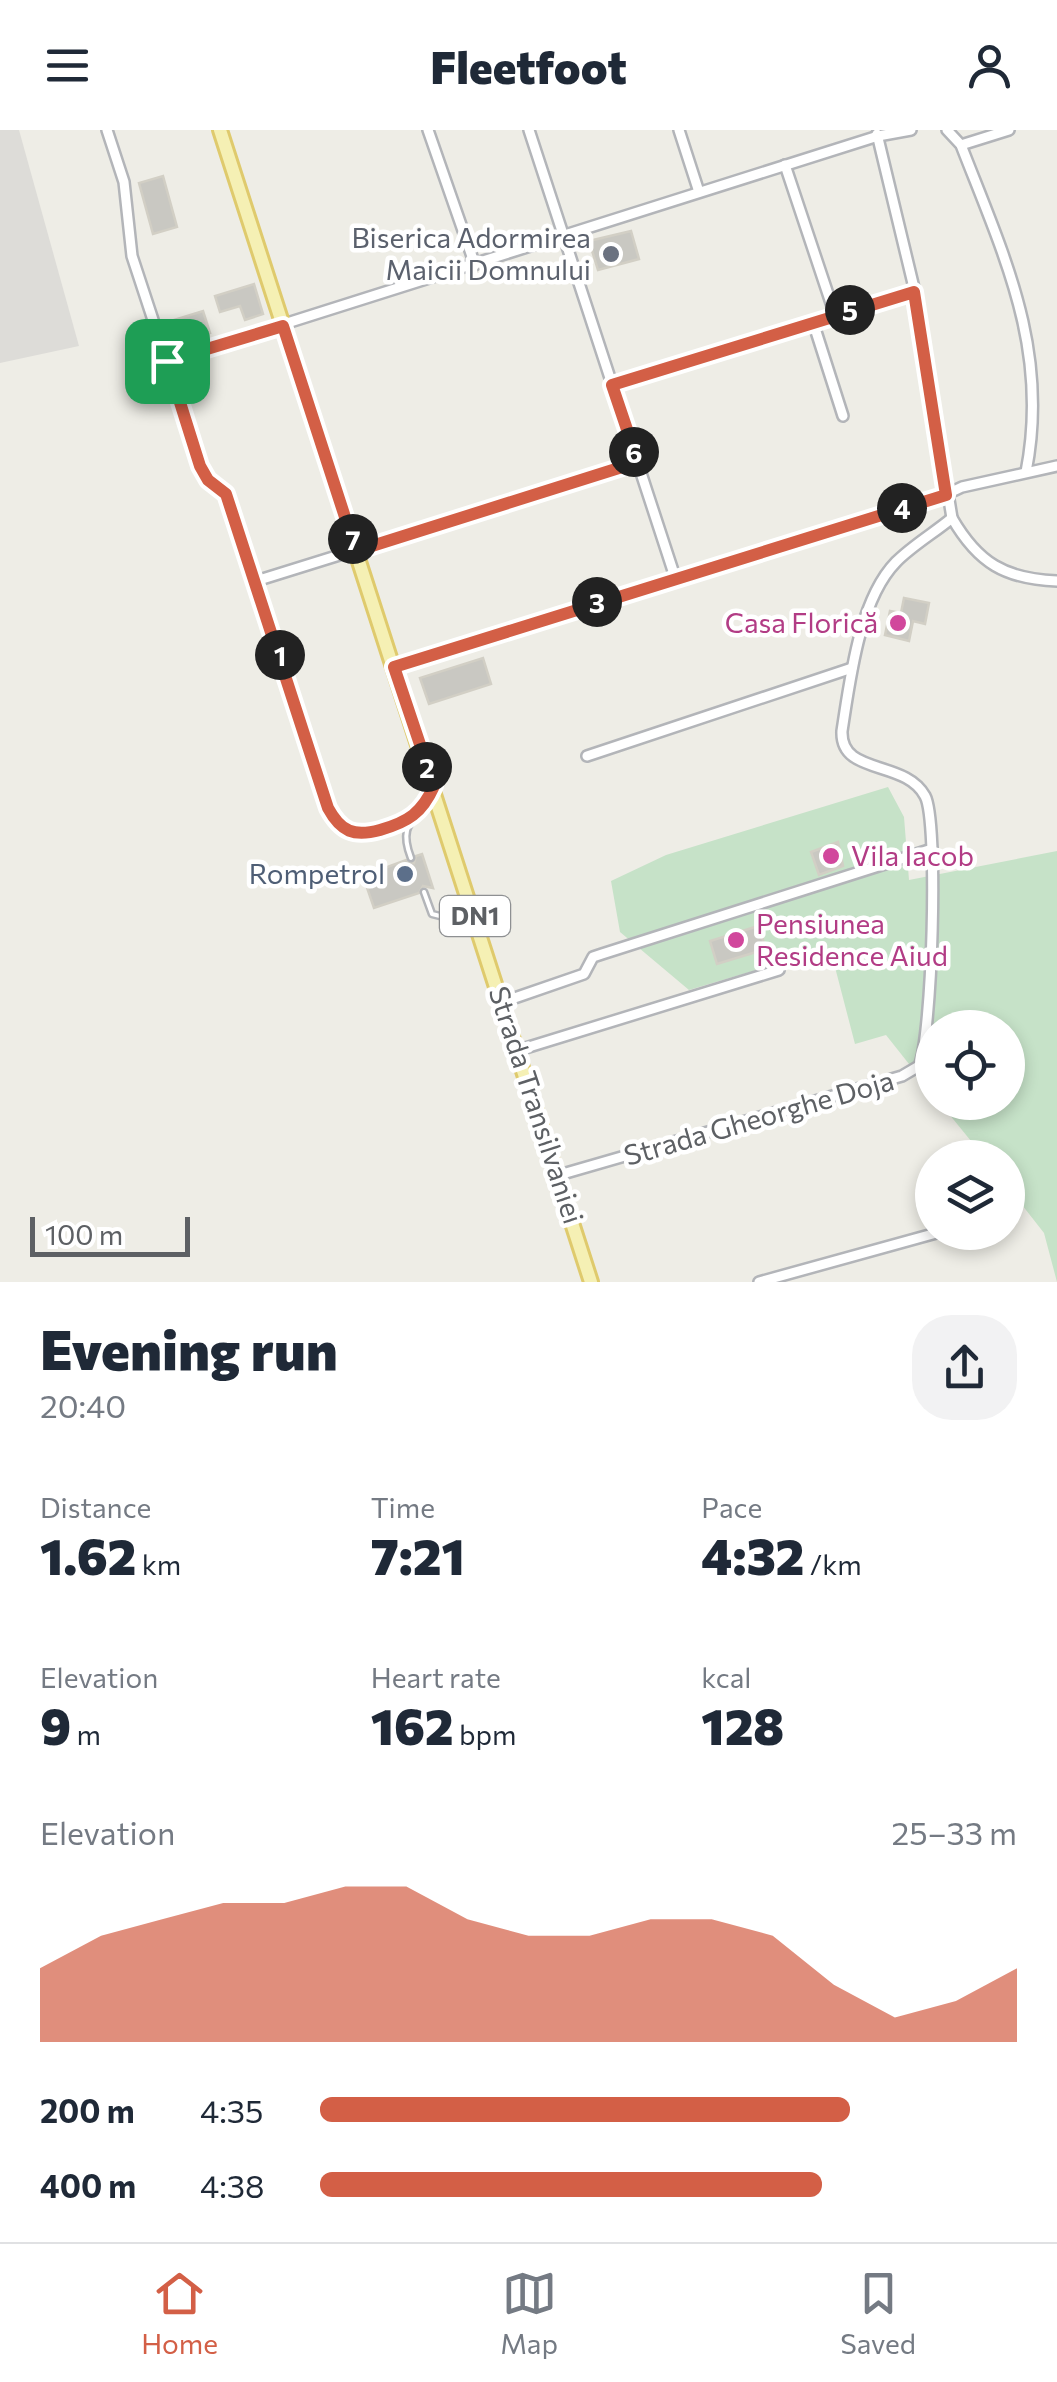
<!DOCTYPE html>
<meta charset="utf-8">
<style>
body{margin:0;font-family:Commissioner,sans-serif;background:#f2f2f3;color:#1f2937;height:100vh;display:flex;flex-direction:column;font-size:38px;white-space:nowrap}
*{box-sizing:border-box;margin:0}
p{font-size:32px;color:#747a83}
.icon{flex:none;width:55px;height:55px;fill:none;stroke:currentColor;stroke-width:2;stroke-linecap:round;stroke-linejoin:round}
.map{position:relative;height:1152px;overflow:hidden}
.sheet{display:flex;flex-direction:column;background:#fff;flex:1}
.sheet>*{flex:none}
.fabs{position:absolute;left:915px;top:880px;display:grid;gap:20px}
.fabs a{display:grid;place-items:center;width:110px;height:110px;border-radius:50%;background:#fff;box-shadow:0 5px 15px #0003;font-size:50px}
.scale{position:absolute;left:30px;bottom:25px;width:160px;box-sizing:border-box;padding-left:10px;border:5px solid #5d6064;border-top:0;font-size:28px;line-height:35px;white-space:nowrap;color:#5d6064;-webkit-text-stroke:8px #fff;paint-order:stroke}
.pin{position:absolute;display:grid;place-items:center;width:85px;height:85px;color:#fff;margin:-42px;border-radius:20px;box-shadow:0 5px 15px #0006}
.km{position:absolute;width:50px;height:50px;margin:-25px;border-radius:50%;background:#222;color:#fff;font-size:28px;line-height:50px;text-align:center}
.round{display:grid;place-items:center;flex:none;width:105px;height:105px;border-radius:40px;background:#f2f2f3}
.summary{display:flex;align-items:center;justify-content:space-between;height:170px;padding:0 40px}
h1{font-size:55px;font-weight:800;line-height:75px}
.metrics{display:grid;grid-template-columns:repeat(3,1fr);gap:15px;height:170px;padding:10px 40px}
.metrics div{display:grid;align-content:center}
.metrics b{font-size:50px;font-weight:800}
.metrics small{font-size:28px;font-weight:400}
.metrics p{font-size:28px}
.chart{height:280px;padding:20px 40px}
.chart p{display:flex;justify-content:space-between}
.chart svg{width:100%;height:180px;margin-top:10px;fill:#d35f46;opacity:.7}
ul{padding:0 40px;list-style:none;font-size:32px}
li{display:grid;grid-template-columns:160px 120px 1fr;align-items:center;height:75px}
li i{height:25px;border-radius:12px;background:#d35f46}
header{display:flex;justify-content:space-between;align-items:center;height:130px;padding:0 40px;background:#fff;font-size:45px;font-weight:800}
.dock{display:flex;justify-content:space-around;align-items:center;height:140px;border-top:2px solid #e0e1e3;background:#fff;font-size:28px;color:#747a83}
.dock a{display:grid;justify-items:center;gap:5px}
.dock .selected{color:#d35f46}
.map>svg:first-child{display:block}
.industrial{fill:#dddcd8}
.green{fill:#c6e2c8}
.building{fill:#c9c8c2;stroke:#d2cfc5;stroke-width:2.5}
.lines{fill:none;stroke-linecap:round;stroke-linejoin:round}
.lane-casing{stroke:#b3b5b9;stroke-width:9}
.street-casing{stroke:#b3b5b9;stroke-width:14}
.primary-casing{stroke:#dfca6d;stroke-width:18}
.lane{stroke:#fff;stroke-width:4}
.street{stroke:#fff;stroke-width:9}
.primary{stroke:#f5f0b4;stroke-width:12}
.route-casing{stroke:#fff;stroke-width:20}
.route{stroke:#d35f46;stroke-width:12}
.worship-dot{fill:#6b7280;stroke:#fff;stroke-width:4}
.hotel-dot{fill:#d1479c;stroke:#fff;stroke-width:4}
.service-dot{fill:#5c6f8a;stroke:#fff;stroke-width:4}
.labels{text-anchor:middle;stroke-width:9;stroke-linejoin:round;paint-order:stroke}
.shield{fill:#fff;stroke:#8e9092;stroke-width:2.5}
.shield-label{font-size:25px;font-weight:bold;fill:#5d6064}
.worship-label{font-size:28px;fill:#5b616d;stroke:#fff;text-anchor:end}
.hotel-label{font-size:28px;fill:#b23c85;stroke:#fff;text-anchor:start}
.service-label{font-size:28px;fill:#4e5e75;stroke:#fff;text-anchor:end}
.street-label{font-size:28px;fill:#5d6064;stroke:#fff}
</style>
<header><svg class="icon" aria-label="menu" viewBox="0 0 24 24"><path d="M4 6h16M4 12h16M4 18h16"/></svg>Fleetfoot<svg class="icon" aria-label="person" viewBox="0 0 24 24"><circle cx="12" cy="8" r="4"/><path d="M4 21q1-7 8-7t8 7"/></svg></header>
<div class="map">
<svg width="1057" height="1152" viewBox="0 0 1057 1152">
<rect width="100%" height="100%" fill="#eeede6"/>
<path class="industrial" d="M0,0H19L79,216L0,233Z"/>
<path class="green" d="M888,657L904,687L909,750L1057,721V1152L1044,1103L1008,1057V1028L984,1027L940,973L1008,972V898H932V963L886,905L855,914L830,818L689,860L620,802L611,751L666,725Z"/>
<g class="building">
<path d="M163,46L177,97L153,104L139,53Z"/>
<path d="M631,101L639,129L598,140L589,111Z"/>
<path d="M254,154L263,184L245,190L240,176L220,182L215,166Z"/>
<path d="M203,181L210,203L171,216L164,193Z"/>
<path d="M904,468L929,473L925,494L913,491L909,511L885,505L890,481L901,483Z"/>
<path d="M483,528L491,554L429,574L420,548Z"/>
<path d="M838,712L843,736L819,745L811,722Z"/>
<path d="M422,724L433,758L423,756L419,763L374,778L363,746L406,730L414,733L416,726Z"/>
<path d="M758,796L766,819L717,834L710,811Z"/>
</g>
<g class="lines">
<defs>
<g id="lane">
<path d="M411,728C397,692 417,691 430,665"/>
<path d="M424,762L432,784L460,791L473,803"/>
</g>
<g id="street">
<path d="M107,0L124,52L132,126L201,336L208,349L226,364L328,677C350,717 372,702 408,692"/>
<path d="M428,0L475,135"/>
<path d="M529,0L675,447"/>
<path d="M679,0L699,62"/>
<path d="M947,0L961,15C1004,126 1050,220 1026,342"/>
<path d="M877,4L915,162L952,388C978,433 1005,449 1057,451"/>
<path d="M961,15L1009,0"/>
<path d="M785,35L835,185"/>
<path d="M813,192L843,286"/>
<path d="M167,231L878,6L911,0"/>
<path d="M613,255L915,162"/>
<path d="M256,451L638,332"/>
<path d="M394,537L945,365L962,357L1057,336"/>
<path d="M587,626L852,538"/>
<path d="M503,872L584,844L593,827L602,824L932,719"/>
<path d="M519,920L779,840"/>
<path d="M559,1045L902,946L919,936C932,909 939,691 925,666C905,629 840,646 842,601C850,550 859,470 896,432C913,415 934,403 952,388"/>
<path d="M759,1152L940,1102"/>
</g>
<path id="primary" d="M220,0L591,1152"/>
</defs>
<use href="#lane" class="lane-casing"/>
<use href="#street" class="street-casing"/>
<use href="#primary" class="primary-casing"/>
<use href="#lane" class="lane"/>
<use href="#street" class="street"/>
<use href="#primary" class="primary"/>
</g>
<g class="lines">
<defs>
<path id="route" d="M914,162L946,365L394,537L434,656C422,683 408,692 380,700C354,707 341,702 328,678L226,364L208,350L200,336L167,231L283,196L356,421L638,332L612,255Z"/>
</defs>
<use href="#route" class="route-casing"/>
<use href="#route" class="route"/>
</g>
<circle class="worship-dot" cx="611" cy="124" r="10"/>
<g class="hotel-dot">
<circle cx="898" cy="493" r="10"/>
<circle cx="831" cy="726" r="10"/>
<circle cx="736" cy="810" r="10"/>
</g>
<circle class="service-dot" cx="405" cy="744" r="10"/>
<g class="labels">
<rect class="shield" x="440" y="766" width="70" height="40" rx="8"/>
<g class="shield-label">
<text x="475" y="795">DN1</text>
</g>
<g class="worship-label">
<text x="591" y="118">Biserica Adormirea<tspan x="591" dy="32">Maicii Domnului</tspan></text>
</g>
<g class="hotel-label">
<text x="878" y="503" text-anchor="end">Casa Florică</text>
<text x="851" y="736">Vila Iacob</text>
<text x="756" y="804">Pensiunea<tspan x="756" dy="32">Residence Aiud</tspan></text>
</g>
<g class="service-label">
<text x="385" y="754">Rompetrol</text>
</g>
<g class="street-label">
<text transform="translate(536 975) rotate(72)" y="10">Strada Transilvaniei</text>
<text transform="translate(759 988) rotate(-16)" y="10">Strada Gheorghe Doja</text>
</g>
</g>
</svg>
<div class="fabs">
<a><svg class="icon" aria-label="locate" viewBox="0 0 24 24"><circle cx="12" cy="12" r="6"/><path d="M12 2v4M12 18v4M2 12h4M18 12h4"/></svg></a>
<a><svg class="icon" aria-label="layers" viewBox="0 0 24 24"><path d="M12 4l9 5-9 5-9-5zM3 14l9 5 9-5"/></svg></a>
</div>
<div class="scale">100 m</div>
<div class="pin" style="left:167px;top:231px;background:#1e9e55"><svg class="icon" aria-label="arrive" viewBox="0 0 24 24"><path d="M6 21V4h12l-3 4 3 4H6"/></svg></div>
<b class="km" style="left:280px;top:525px">1</b>
<b class="km" style="left:427px;top:637px">2</b>
<b class="km" style="left:597px;top:472px">3</b>
<b class="km" style="left:902px;top:378px">4</b>
<b class="km" style="left:850px;top:180px">5</b>
<b class="km" style="left:634px;top:322px">6</b>
<b class="km" style="left:353px;top:409px">7</b>
</div>
<section class="sheet">
<div class="summary"><div><h1>Evening run</h1><p>20:40</p></div><a class="round"><svg class="icon" aria-label="share" viewBox="0 0 24 24"><path d="M12 15V3M7 8l5-5 5 5M5 13v7h14v-7"/></svg></a></div>
<div class="metrics">
<div><p>Distance</p><b>1.62<small> km</small></b></div>
<div><p>Time</p><b>7:21</b></div>
<div><p>Pace</p><b>4:32<small> /km</small></b></div>
</div>
<div class="metrics">
<div><p>Elevation</p><b>9<small> m</small></b></div>
<div><p>Heart rate</p><b>162<small> bpm</small></b></div>
<div><p>kcal</p><b>128</b></div>
</div>
<div class="chart"><p><span>Elevation</span>25–33 m</p>
<svg viewBox="0 0 160 44" preserveAspectRatio="none"><path d="M0 44V26L10 18L20 14L30 10L40 10L50 6L60 6L70 14L80 18L90 18L100 14L110 14L120 18L130 30L140 38L150 34L160 26V44z"/></svg>
</div>
<ul>
<li><b>200 m</b>4:35<i style="width:76%"></i></li>
<li><b>400 m</b>4:38<i style="width:72%"></i></li>
</ul>
</section>
<nav class="dock">
<a class="selected"><svg class="icon" aria-label="home" viewBox="0 0 24 24"><path d="M3 11l9-7 9 7M6 9v11h12V9"/></svg>Home</a>
<a><svg class="icon" aria-label="map" viewBox="0 0 24 24"><path d="M3 6l6-2 6 2 6-2v14l-6 2-6-2-6 2zM9 4v14M15 6v14"/></svg>Map</a>
<a><svg class="icon" aria-label="saved" viewBox="0 0 24 24"><path d="M7 4h10v16l-5-4-5 4z"/></svg>Saved</a>
</nav>
